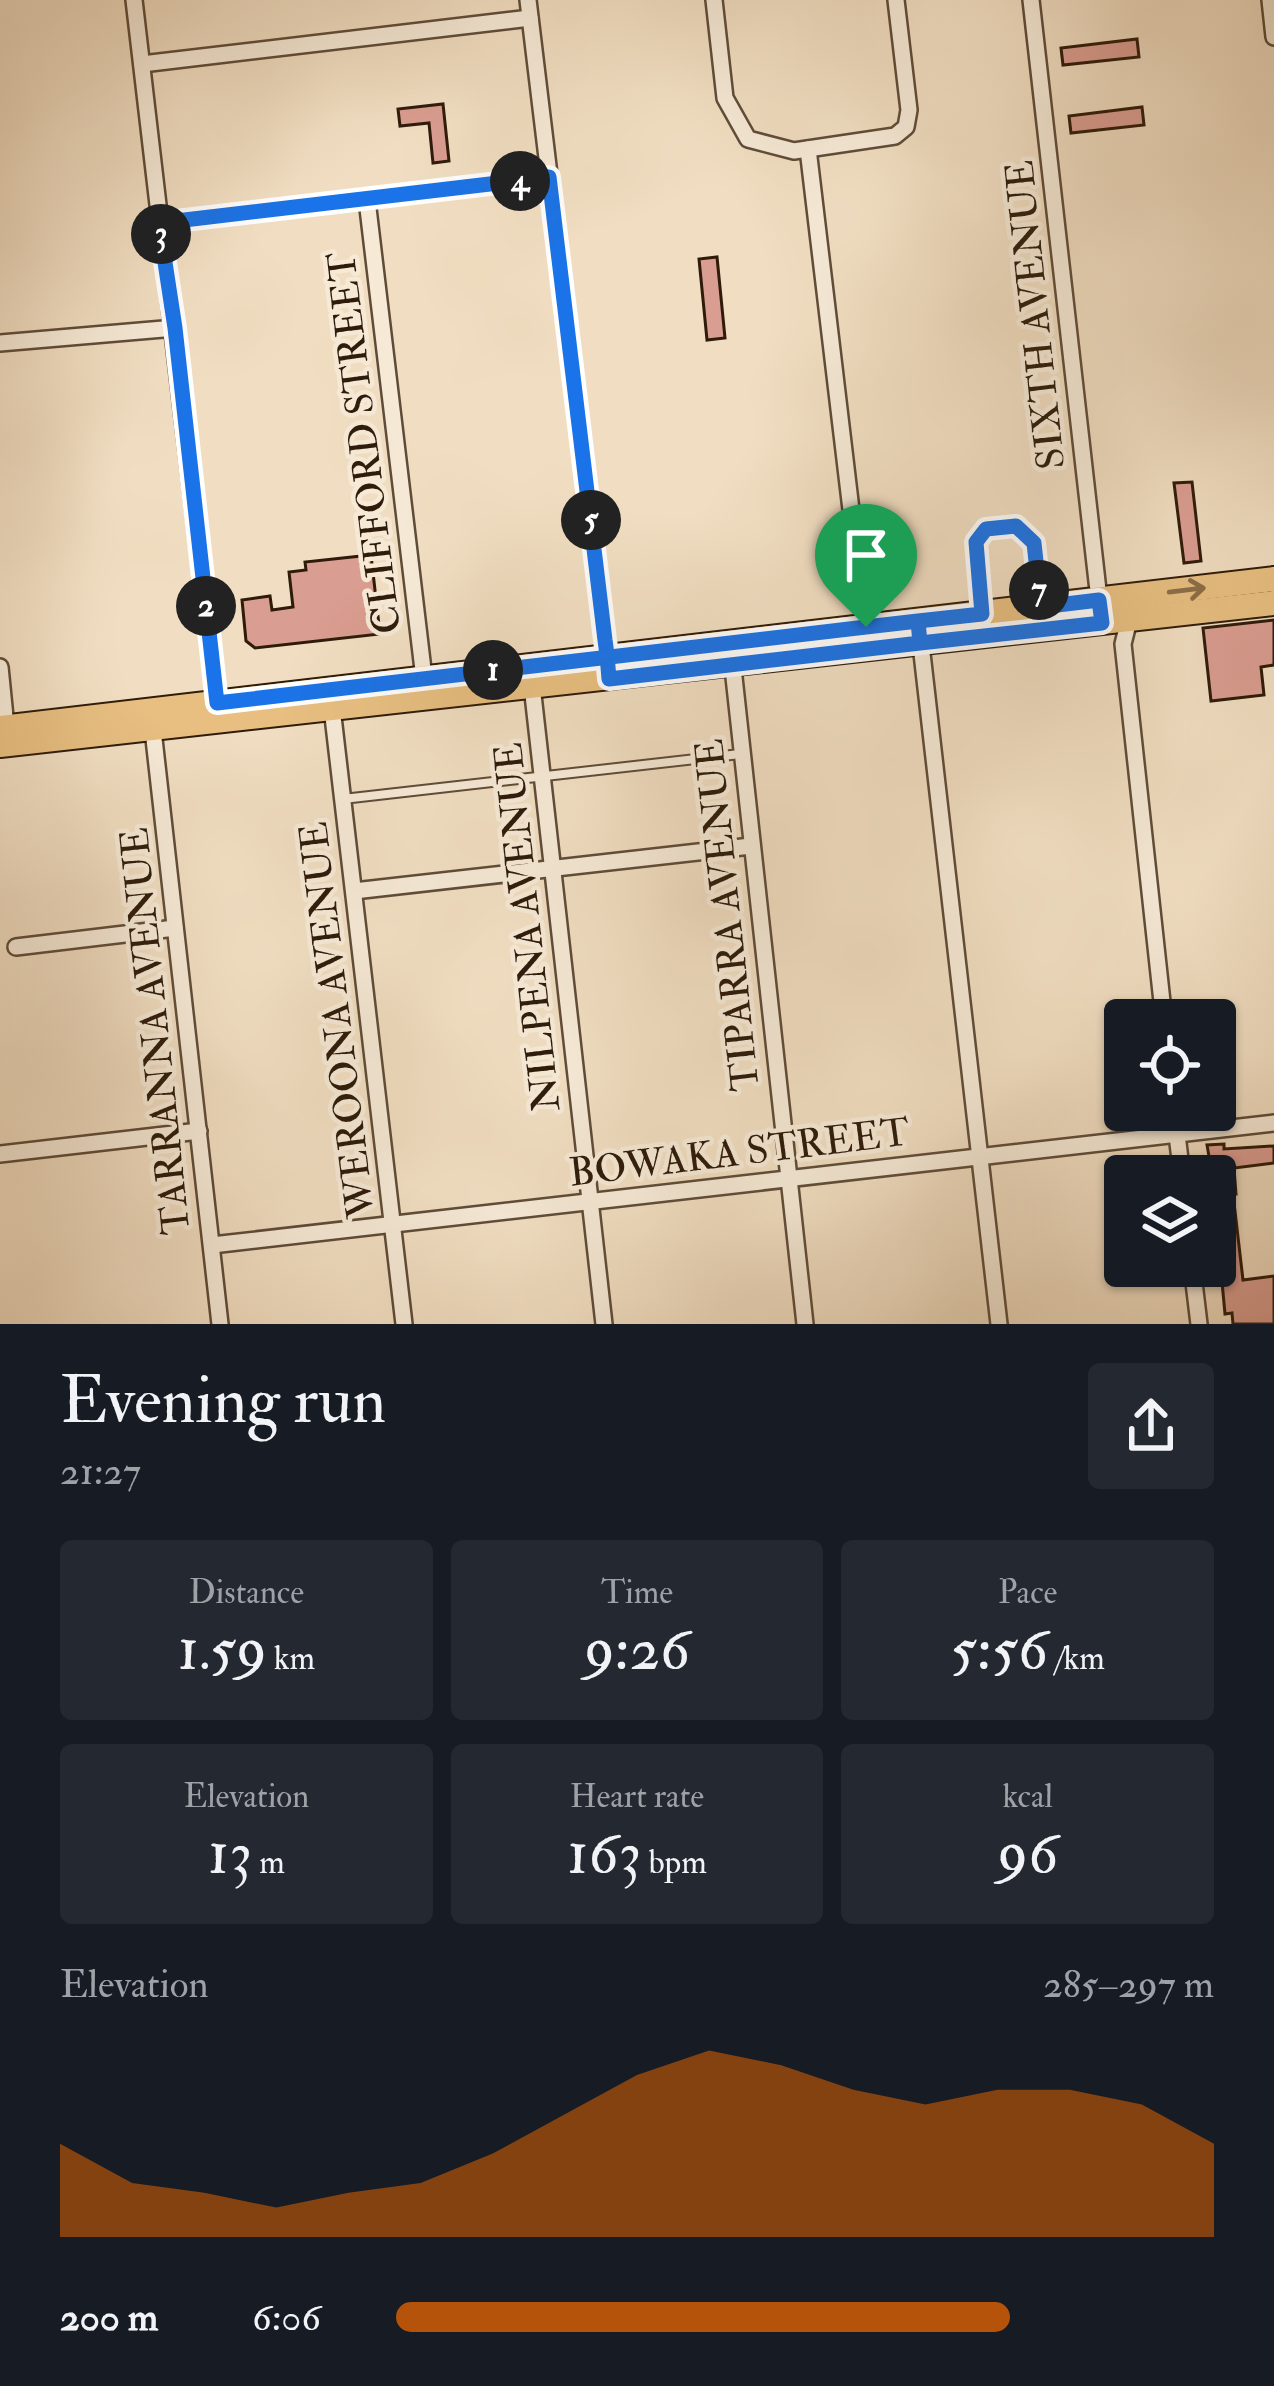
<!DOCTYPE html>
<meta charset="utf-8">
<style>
body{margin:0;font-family:"IM FELL Double Pica",serif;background:#242831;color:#f1f3f6;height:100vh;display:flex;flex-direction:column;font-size:45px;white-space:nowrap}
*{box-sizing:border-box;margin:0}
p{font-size:39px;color:#9ea1a6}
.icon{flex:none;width:66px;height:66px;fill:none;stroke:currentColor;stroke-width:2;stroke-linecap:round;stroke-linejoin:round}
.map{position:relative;height:1324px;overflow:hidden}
.drawer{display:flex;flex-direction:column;background:#171b24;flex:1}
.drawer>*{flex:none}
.buttons{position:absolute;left:1104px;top:999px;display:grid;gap:24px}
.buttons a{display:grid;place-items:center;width:132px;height:132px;border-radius:12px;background:#171b24;box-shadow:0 3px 9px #0004;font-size:60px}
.pin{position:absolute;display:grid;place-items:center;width:102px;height:102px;color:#fff;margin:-123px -51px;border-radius:50% 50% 50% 0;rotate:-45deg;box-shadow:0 0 12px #0007}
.pin .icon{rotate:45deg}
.km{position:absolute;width:60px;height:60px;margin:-30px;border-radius:50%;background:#222;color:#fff;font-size:33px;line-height:60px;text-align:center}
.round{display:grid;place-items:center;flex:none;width:126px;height:126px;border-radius:12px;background:#242831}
.headline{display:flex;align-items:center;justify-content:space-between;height:204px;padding:0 60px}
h1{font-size:66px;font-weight:600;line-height:90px}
.figures{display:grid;grid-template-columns:repeat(3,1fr);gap:18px;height:204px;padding:12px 60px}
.figures div{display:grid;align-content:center;border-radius:12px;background:#242831;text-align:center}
.figures b{font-size:60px;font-weight:600}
.figures small{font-size:33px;font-weight:400}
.figures p{font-size:33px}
.chart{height:336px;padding:24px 60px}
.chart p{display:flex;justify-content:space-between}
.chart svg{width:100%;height:216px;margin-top:12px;fill:#b45309;opacity:.7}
ul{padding:0 60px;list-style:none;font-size:39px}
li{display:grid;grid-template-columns:192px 144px 1fr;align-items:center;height:90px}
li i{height:30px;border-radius:15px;background:#b45309}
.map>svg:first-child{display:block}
.building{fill:#da9d91;stroke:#2e1b0a;stroke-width:3}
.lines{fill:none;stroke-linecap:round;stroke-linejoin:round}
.lane-casing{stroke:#5f4c38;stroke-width:12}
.street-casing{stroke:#5f4c38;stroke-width:20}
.primary-casing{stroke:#2e1b0a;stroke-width:28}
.lane{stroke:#f6ead7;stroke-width:8}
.street{stroke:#f6ead7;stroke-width:15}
.primary{stroke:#e8bf81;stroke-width:24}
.oneway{stroke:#8b6d46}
.route-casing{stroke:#fff;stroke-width:24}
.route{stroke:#1a73e8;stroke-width:15}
.labels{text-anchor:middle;stroke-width:9;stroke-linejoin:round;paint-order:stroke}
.street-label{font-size:39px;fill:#2e1b0a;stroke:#f6ead7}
</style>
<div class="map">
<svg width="1274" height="1324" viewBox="0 0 1274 1324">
<rect width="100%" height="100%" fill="#f1dec2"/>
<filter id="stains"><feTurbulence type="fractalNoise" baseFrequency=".00167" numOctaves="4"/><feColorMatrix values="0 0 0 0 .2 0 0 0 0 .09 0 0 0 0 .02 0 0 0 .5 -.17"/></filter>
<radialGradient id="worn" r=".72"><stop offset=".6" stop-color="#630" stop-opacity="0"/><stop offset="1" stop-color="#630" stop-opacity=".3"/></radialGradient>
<g class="building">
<path d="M1137,39L1139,57L1063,65L1061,48Z"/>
<path d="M443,104L449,161L433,163L429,123L400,126L398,109Z"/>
<path d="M1142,107L1144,125L1071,133L1069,116Z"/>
<path d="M717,257L725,338L707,340L699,259Z"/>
<path d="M1192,482L1201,561L1184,563L1174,483Z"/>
<path d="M371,555L380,634L255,648L246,641L242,600L270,596L272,610L293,607L289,572L306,570L305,562Z"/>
<path d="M1274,620V665L1261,667L1264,695L1211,701L1203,628Z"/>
<path d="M1224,1144V1149L1274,1146V1163L1234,1168L1236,1194H1233L1243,1280L1274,1276V1324H1233L1232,1313L1225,1314L1222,1282L1229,1281L1227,1260L1220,1261L1222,1231L1207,1145Z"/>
</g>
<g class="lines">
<defs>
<g id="lane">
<path d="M981,607L976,542L986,529L1016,526C1041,540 1037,573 1040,600"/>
<path d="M343,799L740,754"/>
</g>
<g id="street">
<path d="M134,0L217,708"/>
<path d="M528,0L608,664"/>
<path d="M714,0L725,98L748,139L794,151L895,136L906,127L909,110L896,0"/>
<path d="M1031,0L1100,608"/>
<path d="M1270,0L1274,37"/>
<path d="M142,64L530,18"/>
<path d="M808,149L865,627"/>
<path d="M367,200L424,678"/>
<path d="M159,223L549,177"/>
<path d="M0,343L175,328"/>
<path d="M1129,620L1123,644L1164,1020"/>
<path d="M920,636L999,1324"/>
<path d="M732,659L805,1324"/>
<path d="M0,667L6,727"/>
<path d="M531,677L604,1324"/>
<path d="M332,708L404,1324"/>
<path d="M153,730L220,1324"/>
<path d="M354,891L751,846"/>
<path d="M16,947L175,928"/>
<path d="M1174,1110L1182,1176"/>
<path d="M0,1154L199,1131"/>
<path d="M212,1245L1274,1123"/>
<path d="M1192,1266L1199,1324"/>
</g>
<g id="primary">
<path d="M0,728L1274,579"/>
<path d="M0,745L1274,603"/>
</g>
</defs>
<use href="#lane" class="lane-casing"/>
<use href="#street" class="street-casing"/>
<use href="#primary" class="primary-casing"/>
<use href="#lane" class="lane"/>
<use href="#street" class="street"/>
<use href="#primary" class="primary"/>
</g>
<defs><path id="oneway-shaft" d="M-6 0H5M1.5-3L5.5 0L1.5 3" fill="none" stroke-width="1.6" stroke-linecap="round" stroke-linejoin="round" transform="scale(3)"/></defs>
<use class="oneway" href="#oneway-shaft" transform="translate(1187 590) rotate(-7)"/>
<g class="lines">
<defs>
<path id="route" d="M866,627C649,651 433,677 217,703L175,328L159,223L549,177L605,640C607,653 608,666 609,679L920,643L918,621L982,614L976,542L986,529L1016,526L1034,543L1041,607L1099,600L1102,623L920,643L918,621L866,627"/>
</defs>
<use href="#route" class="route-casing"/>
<use href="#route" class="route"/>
</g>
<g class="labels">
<g class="street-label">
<text transform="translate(1034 315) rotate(-96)" y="14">SIXTH AVENUE</text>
<text transform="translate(363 443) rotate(-97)" y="14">CLIFFORD STREET</text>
<text transform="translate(726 915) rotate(-96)" y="14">TIPARRA AVENUE</text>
<text transform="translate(526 927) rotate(-96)" y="14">NILPENA AVENUE</text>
<text transform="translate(336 1020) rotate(-97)" y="14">WEROONA AVENUE</text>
<text transform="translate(154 1031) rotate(-96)" y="14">TARRANNA AVENUE</text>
<text transform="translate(739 1151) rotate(-7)" y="14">BOWAKA STREET</text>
</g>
</g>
<rect width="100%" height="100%" filter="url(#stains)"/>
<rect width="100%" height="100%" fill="url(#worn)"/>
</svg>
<div class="buttons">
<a><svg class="icon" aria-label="locate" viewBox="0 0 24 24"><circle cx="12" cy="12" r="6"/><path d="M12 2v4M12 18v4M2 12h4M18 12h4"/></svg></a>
<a><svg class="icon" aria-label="layers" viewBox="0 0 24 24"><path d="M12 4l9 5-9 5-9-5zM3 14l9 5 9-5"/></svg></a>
</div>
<div class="pin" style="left:866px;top:627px;background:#1e9e55"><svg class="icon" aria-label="arrive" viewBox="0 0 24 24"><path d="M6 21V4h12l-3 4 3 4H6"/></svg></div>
<b class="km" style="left:493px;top:670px">1</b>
<b class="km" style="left:206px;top:606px">2</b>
<b class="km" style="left:161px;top:234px">3</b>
<b class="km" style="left:520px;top:181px">4</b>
<b class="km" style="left:591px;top:520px">5</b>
<b class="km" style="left:1039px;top:590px">7</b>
</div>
<section class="drawer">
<div class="headline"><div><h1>Evening run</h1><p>21:27</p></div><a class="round"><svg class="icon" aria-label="share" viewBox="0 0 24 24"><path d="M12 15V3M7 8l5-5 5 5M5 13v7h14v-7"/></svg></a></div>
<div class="figures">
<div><p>Distance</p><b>1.59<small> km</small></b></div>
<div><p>Time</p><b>9:26</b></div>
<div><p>Pace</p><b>5:56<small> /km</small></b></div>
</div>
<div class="figures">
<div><p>Elevation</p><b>13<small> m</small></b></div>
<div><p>Heart rate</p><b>163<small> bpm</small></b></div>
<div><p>kcal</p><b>96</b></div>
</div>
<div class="chart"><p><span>Elevation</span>285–297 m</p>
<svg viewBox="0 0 160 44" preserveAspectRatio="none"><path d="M0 44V25L10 33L20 35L30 38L40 35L50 33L60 27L70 19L80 11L90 6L100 9L110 14L120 17L130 14L140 14L150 17L160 25V44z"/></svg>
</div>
<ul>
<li><b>200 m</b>6:06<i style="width:75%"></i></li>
</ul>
</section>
